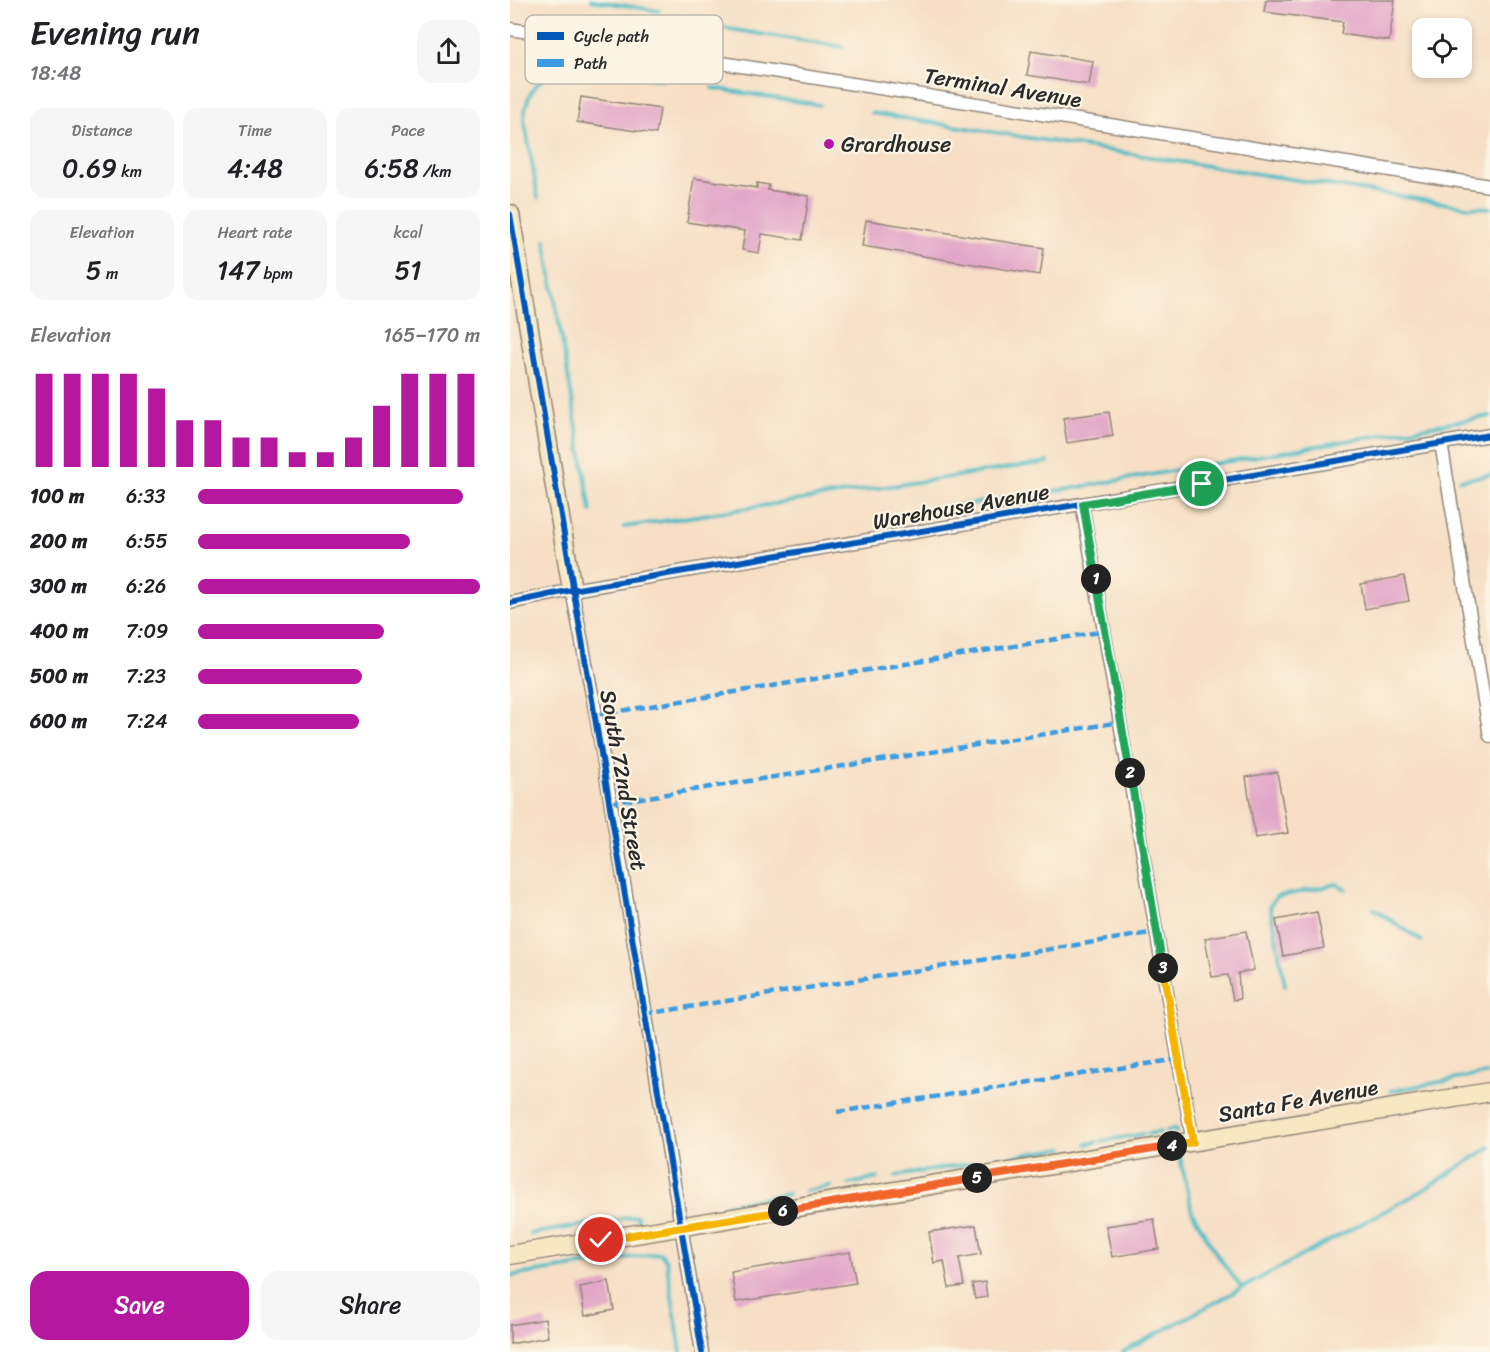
<!DOCTYPE html>
<meta charset="utf-8">
<style>
body{margin:0;font-family:Sriracha,sans-serif;background:#f6f6f6;color:#202124;height:100vh;display:flex;flex-direction:column;font-size:22px;white-space:nowrap}
*{box-sizing:border-box;margin:0}
p{font-size:20px;color:#757577}
.icon{flex:none;width:33px;height:33px;fill:none;stroke:currentColor;stroke-width:2;stroke-linecap:round;stroke-linejoin:round}
.map{position:relative;flex:1;overflow:hidden}
.side{display:flex;flex-direction:column;background:#fff;width:510px}
.side>*{flex:none}
.buttons{position:absolute;left:902px;top:18px;display:grid;gap:12px}
.buttons a{display:grid;place-items:center;width:60px;height:60px;border-radius:12px;background:#fff;box-shadow:0 3px 9px #0003;font-size:30px}
.pin{position:absolute;display:grid;place-items:center;width:51px;height:51px;color:#fff;margin:-26px;border:3px solid #fff;border-radius:50%;box-shadow:0 2px 6px #0007}
.km{position:absolute;width:30px;height:30px;margin:-15px;border-radius:50%;background:#222;color:#fff;font-size:16px;line-height:30px;text-align:center}
.round{display:grid;place-items:center;flex:none;width:63px;height:63px;border-radius:18px;background:#f6f6f6}
.summary{display:flex;align-items:center;justify-content:space-between;height:102px;padding:0 30px}
h1{font-size:33px;font-weight:600;line-height:45px}
.figures{display:grid;grid-template-columns:repeat(3,1fr);gap:9px;height:102px;padding:6px 30px}
.figures div{display:grid;align-content:center;border-radius:15px;background:#f6f6f6;text-align:center}
.figures b{font-size:26px;font-weight:600}
.figures small{font-size:16px;font-weight:400}
.figures p{font-size:16px}
.chart{height:168px;padding:12px 30px}
.chart p{display:flex;justify-content:space-between}
.chart svg{width:100%;height:108px;margin-top:6px;stroke:#b5179e;stroke-width:6}
.cta{display:flex;gap:12px;margin-top:auto;padding:12px 30px}
.cta a{flex:1;height:69px;border-radius:18px;background:#b5179e;color:#fff;font-size:24px;font-weight:600;line-height:69px;text-align:center}
.cta a+a{background:#f6f6f6;color:#202124}
ul{padding:0 30px;list-style:none;font-size:20px}
li{display:grid;grid-template-columns:96px 72px 1fr;align-items:center;height:45px}
li i{height:15px;border-radius:8px;background:#b5179e}
main{display:flex;flex:1;min-height:0}
.map>svg:first-child{display:block}
.lines{fill:none;stroke-linecap:round;stroke-linejoin:round}
.stream{stroke:#4bb9c3;stroke-width:4}
.building{fill:#e2a7c8}
.street-casing{stroke:#908578;stroke-width:15}
.secondary-casing{stroke:#908578;stroke-width:21}
.street{stroke:#fff;stroke-width:12}
.secondary{stroke:#f7e8c3;stroke-width:18}
.quiet{stroke:#3d9ce1;stroke-width:4.5;stroke-dasharray:9 4.5;stroke-linecap:butt}
.cycleway-casing{stroke:#fcf5e5;stroke-width:10}
.cycleway{stroke:#0057b8;stroke-width:6}
.split-1-casing{stroke:#fff;stroke-width:12}
.split-2-casing{stroke:#fff;stroke-width:12}
.split-3-casing{stroke:#fff;stroke-width:12}
.split-4-casing{stroke:#fff;stroke-width:12}
.split-5-casing{stroke:#fff;stroke-width:12}
.split-6-casing{stroke:#fff;stroke-width:12}
.split-7-casing{stroke:#fff;stroke-width:12}
.split-1{stroke:#22a559;stroke-width:8}
.split-2{stroke:#22a559;stroke-width:8}
.split-3{stroke:#22a559;stroke-width:8}
.split-4{stroke:#f5b400;stroke-width:8}
.split-5{stroke:#f0652b;stroke-width:8}
.split-6{stroke:#f0652b;stroke-width:8}
.split-7{stroke:#f5b400;stroke-width:8}
.poi-dot{fill:#b5179e;stroke:#fcf5e5;stroke-width:2}
.labels{text-anchor:middle;stroke-width:4.5;stroke-linejoin:round;paint-order:stroke}
.street-label{font-size:22px;fill:#2b2b2b;stroke:#fcf5e5}
.poi-label{font-size:22px;fill:#2b2b2b;stroke:#fcf5e5;text-anchor:start}
.key{fill:#fcf5e5;stroke:#bdb8ad;stroke-width:1.5}
.key-label{font-size:16px;fill:#2b2b2b}
</style>
<main>
<section class="side">
<div class="summary"><div><h1>Evening run</h1><p>18:48</p></div><a class="round"><svg class="icon" aria-label="share" viewBox="0 0 24 24"><path d="M12 15V3M7 8l5-5 5 5M5 13v7h14v-7"/></svg></a></div>
<div class="figures">
<div><p>Distance</p><b>0.69<small> km</small></b></div>
<div><p>Time</p><b>4:48</b></div>
<div><p>Pace</p><b>6:58<small> /km</small></b></div>
</div>
<div class="figures">
<div><p>Elevation</p><b>5<small> m</small></b></div>
<div><p>Heart rate</p><b>147<small> bpm</small></b></div>
<div><p>kcal</p><b>51</b></div>
</div>
<div class="chart"><p><span>Elevation</span>165–170 m</p>
<svg viewBox="0 0 160 44" preserveAspectRatio="none"><path d="M5 44V6M15 44V6M25 44V6M35 44V6M45 44V12M55 44V25M65 44V25M75 44V32M85 44V32M95 44V38M105 44V38M115 44V32M125 44V19M135 44V6M145 44V6M155 44V6"/></svg>
</div>
<ul>
<li><b>100 m</b>6:33<i style="width:94%"></i></li>
<li><b>200 m</b>6:55<i style="width:75%"></i></li>
<li><b>300 m</b>6:26<i style="width:100%"></i></li>
<li><b>400 m</b>7:09<i style="width:66%"></i></li>
<li><b>500 m</b>7:23<i style="width:58%"></i></li>
<li><b>600 m</b>7:24<i style="width:57%"></i></li>
</ul>
<div class="cta"><a>Save</a><a>Share</a></div>
</section>
<div class="map">
<svg width="980" height="1352" viewBox="0 0 980 1352">
<rect width="100%" height="100%" fill="#fcf5e5"/>
<filter id="ink" filterUnits="userSpaceOnUse"><feTurbulence type="fractalNoise" baseFrequency=".0167" numOctaves="2"/><feDisplacementMap in="SourceGraphic" scale="12" xChannelSelector="R" yChannelSelector="G"/><feConvolveMatrix kernelMatrix="1 2 1 2 8 2 1 2 1" color-interpolation-filters="sRGB"/></filter>
<filter id="wash" filterUnits="userSpaceOnUse"><feTurbulence type="fractalNoise" baseFrequency=".008" numOctaves="4" result="noise"/><feDisplacementMap in="SourceGraphic" scale="24" xChannelSelector="R" yChannelSelector="G"/><feGaussianBlur stdDeviation="1.35" result="paint"/><feColorMatrix in="noise" values="0 0 0 0 0 0 0 0 0 0 0 0 0 0 0 0 0 1.4 0 .05"/><feComposite in="paint" operator="in"/></filter>
<g filter="url(#wash)">
<rect width="100%" height="100%" fill="#f6dfc4"/>
<g class="lines">
<g class="stream">
<path d="M81,0L149,11"/>
<path d="M213,28L333,47"/>
<path d="M202,88L310,105"/>
<path d="M361,113L958,207L980,208"/>
<path d="M28,198L14,117C21,45 104,72 151,80"/>
<path d="M35,240L81,511"/>
<path d="M950,480L980,475"/>
<path d="M421,510L570,487L980,416"/>
<path d="M114,527L538,462"/>
<path d="M864,909L912,941"/>
<path d="M775,985L760,906L766,897L827,884L836,889"/>
<path d="M880,1091L980,1073"/>
<path d="M657,1131L665,1129L666,1132"/>
<path d="M638,1134L650,1132"/>
<path d="M592,1141L634,1134"/>
<path d="M577,1144L587,1142"/>
<path d="M670,1157L682,1212L707,1255L732,1288"/>
<path d="M386,1176L554,1148"/>
<path d="M339,1184L368,1178"/>
<path d="M296,1191L321,1186"/>
<path d="M217,1204L278,1194"/>
<path d="M20,1234L127,1216L128,1221"/>
<path d="M0,1276L150,1253L156,1260L171,1352"/>
<path d="M613,1352L912,1191L980,1147"/>
</g>
</g>
<g id="blocks">
<g class="building">
<path d="M756,0H885L879,41L831,34L833,22L754,12Z"/>
<path d="M521,51L583,61L579,85L517,75Z"/>
<path d="M71,97L150,109L146,134L67,122Z"/>
<path d="M184,178L247,188V183L259,185L258,190L299,196L292,240L252,234L249,253L232,250L235,231L177,222Z"/>
<path d="M356,220L534,248L530,275L352,246Z"/>
<path d="M599,412L603,436L557,443L553,418Z"/>
<path d="M894,576L899,601L855,609L851,584Z"/>
<path d="M767,772L778,833L745,838L736,777Z"/>
<path d="M807,912L814,948L773,956L766,920Z"/>
<path d="M736,931L744,970L728,973L730,999L723,1000L718,975L702,977L695,938Z"/>
<path d="M644,1219L649,1249L602,1257L596,1226Z"/>
<path d="M466,1225L471,1254L449,1258L454,1286L439,1288L434,1261L424,1263L419,1232Z"/>
<path d="M340,1252L346,1283L226,1302L221,1272Z"/>
<path d="M99,1281L104,1310L75,1316L70,1287Z"/>
<path d="M475,1282L477,1297L465,1299L462,1284Z"/>
<path d="M35,1319L38,1337L0,1344V1325Z"/>
</g>
</g>
</g>
<g filter="url(#ink)">
<use href="#blocks" fill-opacity="0" stroke="#908578" stroke-width="1.5"/>
<g class="lines">
<defs>
<g id="street">
<path d="M0,29L980,186"/>
<path d="M931,443L980,736"/>
<path d="M572,504L683,1142"/>
<path d="M62,590L86,715L192,1352"/>
<path d="M0,603L62,590L980,435"/>
</g>
<g id="secondary">
<path d="M0,214L62,590"/>
<path d="M0,1255L980,1092"/>
</g>
</defs>
<use href="#street" class="street-casing"/>
<use href="#secondary" class="secondary-casing"/>
<use href="#street" class="street"/>
<use href="#secondary" class="secondary"/>
<g class="quiet">
<path d="M86,715L595,631"/>
<path d="M100,803L611,722"/>
<path d="M135,1014L647,932"/>
<path d="M327,1112L668,1059"/>
</g>
<defs>
<g id="cycleway">
<path d="M0,214L192,1352"/>
<path d="M0,603L62,590L980,435"/>
</g>
</defs>
<use href="#cycleway" class="cycleway-casing"/>
<use href="#cycleway" class="cycleway"/>
</g>
</g>
<g class="lines" filter="url(#ink)">
<defs>
<path id="split-1" d="M586,579L573,504L692,484"/>
<path id="split-2" d="M586,579L620,773"/>
<path id="split-3" d="M620,773L653,968"/>
<path id="split-4" d="M653,968L683,1142L662,1146"/>
<path id="split-5" d="M467,1178L662,1146"/>
<path id="split-6" d="M273,1211L467,1178"/>
<path id="split-7" d="M91,1240L273,1211"/>
</defs>
<use href="#split-1" class="split-1-casing"/>
<use href="#split-2" class="split-2-casing"/>
<use href="#split-3" class="split-3-casing"/>
<use href="#split-4" class="split-4-casing"/>
<use href="#split-5" class="split-5-casing"/>
<use href="#split-6" class="split-6-casing"/>
<use href="#split-7" class="split-7-casing"/>
<use href="#split-1" class="split-1"/>
<use href="#split-2" class="split-2"/>
<use href="#split-3" class="split-3"/>
<use href="#split-4" class="split-4"/>
<use href="#split-5" class="split-5"/>
<use href="#split-6" class="split-6"/>
<use href="#split-7" class="split-7"/>
</g>
<circle class="poi-dot" cx="319" cy="144" r="6"/>
<g class="labels">
<g class="street-label">
<text transform="translate(493 87) rotate(9)" y="8">Terminal Avenue</text>
<text transform="translate(451 506) rotate(-10)" y="8">Warehouse Avenue</text>
<text transform="translate(114 780) rotate(80)" y="8">South 72nd Street</text>
<text transform="translate(788 1100) rotate(-10)" y="8">Santa Fe Avenue</text>
</g>
<g class="poi-label">
<text x="331" y="152">Grardhouse</text>
</g>
</g>
<rect x="15" y="15" width="198" height="69" rx="9" class="key"/>
<rect x="27" y="32" width="27" height="8" fill="#0057b8"/>
<rect x="27" y="59" width="27" height="8" fill="#3d9ce1"/>
<g class="key-label">
<text x="64" y="42">Cycle path</text>
<text x="64" y="69">Path</text>
</g>
</svg>
<div class="buttons">
<a><svg class="icon" aria-label="locate" viewBox="0 0 24 24"><circle cx="12" cy="12" r="6"/><path d="M12 2v4M12 18v4M2 12h4M18 12h4"/></svg></a>
</div>
<div class="pin" style="left:692px;top:484px;background:#1e9e55"><svg class="icon" aria-label="arrive" viewBox="0 0 24 24"><path d="M6 21V4h12l-3 4 3 4H6"/></svg></div>
<div class="pin" style="left:91px;top:1240px;background:#d93025"><svg class="icon" aria-label="check" viewBox="0 0 24 24"><path d="M5 12l5 5 9-10"/></svg></div>
<b class="km" style="left:586px;top:579px">1</b>
<b class="km" style="left:620px;top:773px">2</b>
<b class="km" style="left:653px;top:968px">3</b>
<b class="km" style="left:662px;top:1146px">4</b>
<b class="km" style="left:467px;top:1178px">5</b>
<b class="km" style="left:273px;top:1211px">6</b>
</div>
</main>
